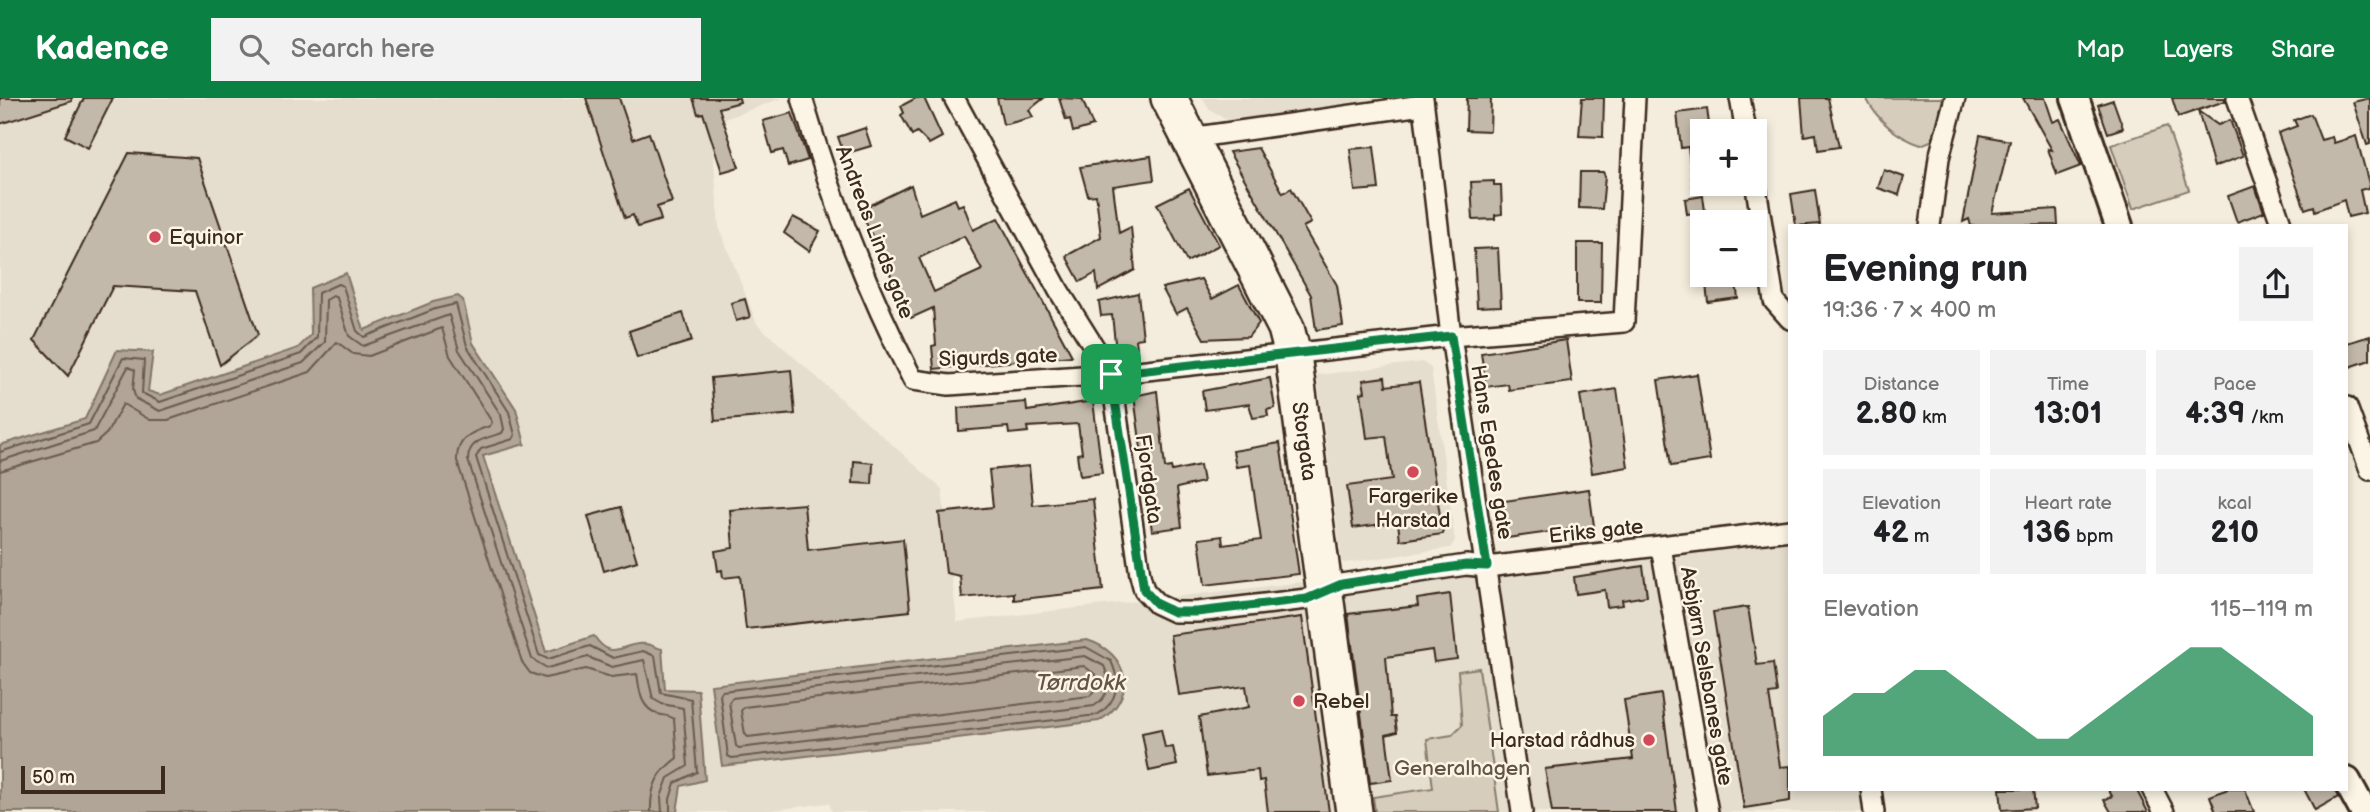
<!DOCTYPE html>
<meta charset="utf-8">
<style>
body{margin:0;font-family:"Balsamiq Sans",sans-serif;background:#f2f2f2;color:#202124;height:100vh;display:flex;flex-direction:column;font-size:26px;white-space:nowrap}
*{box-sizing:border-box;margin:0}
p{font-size:23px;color:#757577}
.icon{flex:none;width:38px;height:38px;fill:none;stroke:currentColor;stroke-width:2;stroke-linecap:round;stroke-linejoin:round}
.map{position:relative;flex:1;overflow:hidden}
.drawer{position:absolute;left:1788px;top:126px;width:560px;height:567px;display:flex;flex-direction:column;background:#fff;border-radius:0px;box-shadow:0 4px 10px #0003}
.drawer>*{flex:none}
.tools{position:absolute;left:1690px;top:21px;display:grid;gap:14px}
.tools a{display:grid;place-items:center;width:77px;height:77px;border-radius:0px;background:#fff;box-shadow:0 4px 10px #0003;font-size:35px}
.scale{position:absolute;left:21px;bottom:18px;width:144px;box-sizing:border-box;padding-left:7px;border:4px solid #3b2a1e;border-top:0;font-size:19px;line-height:24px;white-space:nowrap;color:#3b2a1e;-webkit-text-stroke:5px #fcf5e5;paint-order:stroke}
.pin{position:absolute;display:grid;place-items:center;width:60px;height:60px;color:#fff;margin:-30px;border-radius:14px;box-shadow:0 4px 10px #0006}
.round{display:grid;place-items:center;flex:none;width:74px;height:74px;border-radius:0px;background:#f2f2f2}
.head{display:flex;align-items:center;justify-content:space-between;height:119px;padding:0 35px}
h1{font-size:38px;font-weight:600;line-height:52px}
.metrics{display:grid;grid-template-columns:repeat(3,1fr);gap:10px;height:119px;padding:7px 35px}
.metrics div{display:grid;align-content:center;border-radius:0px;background:#f2f2f2;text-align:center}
.metrics b{font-size:30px;font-weight:600}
.metrics small{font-size:19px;font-weight:400}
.metrics p{font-size:19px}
.chart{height:196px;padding:14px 35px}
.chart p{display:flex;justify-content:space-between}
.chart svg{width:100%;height:126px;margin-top:7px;fill:#0b8043;opacity:.7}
header{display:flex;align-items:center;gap:42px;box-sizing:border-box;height:98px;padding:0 35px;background:#0b8043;color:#fff}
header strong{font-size:33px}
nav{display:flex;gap:38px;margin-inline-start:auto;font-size:24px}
.search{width:490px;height:63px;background:#f2f2f2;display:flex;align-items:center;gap:18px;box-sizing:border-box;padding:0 24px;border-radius:0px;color:#757577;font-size:26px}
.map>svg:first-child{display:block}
.built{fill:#e5ddce}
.green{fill:#d6cdbd;stroke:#887c6e;stroke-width:2}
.water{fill:#b0a596;stroke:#817466;stroke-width:2}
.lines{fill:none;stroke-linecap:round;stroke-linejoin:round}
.shore{stroke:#6a5b4e;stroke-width:2}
.building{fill:#c3b9aa;stroke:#3b2a1e;stroke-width:2;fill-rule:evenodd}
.street-casing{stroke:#3b2a1e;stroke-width:24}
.secondary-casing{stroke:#3b2a1e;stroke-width:32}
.highway-casing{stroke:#3b2a1e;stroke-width:40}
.street{stroke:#fcf5e5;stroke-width:19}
.secondary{stroke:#fcf5e5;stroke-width:26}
.highway{stroke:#fcf5e5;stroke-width:35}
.route-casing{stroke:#fff;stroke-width:14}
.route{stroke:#0b8043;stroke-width:9}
.poi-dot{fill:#d1495b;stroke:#fcf5e5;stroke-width:2.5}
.labels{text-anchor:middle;stroke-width:5;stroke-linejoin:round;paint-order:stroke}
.street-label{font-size:21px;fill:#3b2a1e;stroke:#fcf5e5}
.poi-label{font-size:21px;fill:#3b2a1e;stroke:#fcf5e5;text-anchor:start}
.park-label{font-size:21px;fill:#625346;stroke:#fcf5e5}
.water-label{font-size:23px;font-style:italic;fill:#645548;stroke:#fcf5e5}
</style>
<header>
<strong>Kadence</strong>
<div class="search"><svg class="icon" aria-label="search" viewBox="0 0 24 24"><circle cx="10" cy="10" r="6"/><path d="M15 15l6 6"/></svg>Search here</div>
<nav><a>Map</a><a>Layers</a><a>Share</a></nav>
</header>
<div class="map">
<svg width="2370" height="714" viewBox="0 0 2370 714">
<rect width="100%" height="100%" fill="#f4eddd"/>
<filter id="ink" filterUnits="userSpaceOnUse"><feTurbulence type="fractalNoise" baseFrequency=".0143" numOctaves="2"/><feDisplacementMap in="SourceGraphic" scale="14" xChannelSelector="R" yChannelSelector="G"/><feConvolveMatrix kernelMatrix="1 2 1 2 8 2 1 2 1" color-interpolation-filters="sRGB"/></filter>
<g filter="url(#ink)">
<g class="built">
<path d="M0,0H782L711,26L719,129L757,226L942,391L957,524L1790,428V691H1865L1868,714H832L829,705L757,714H677L681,688L665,591L662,551L644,545L614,553L600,548L593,538L546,554L483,358L525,345L516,311L473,245L463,202L433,204L364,233L345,176L310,190L311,238L298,250L160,297L148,293L91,311L85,321L0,347Z"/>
<path d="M1203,0H1376L1237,23L1225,21L1209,11Z"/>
<path d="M1422,264L1431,270L1455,443L1450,450L1345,465L1342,464L1317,277Z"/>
</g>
<g class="green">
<path d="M1866,0H1943L1933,42L1921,47C1897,39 1878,23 1866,0Z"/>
<path d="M2167,28L2189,92L2133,111L2111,47Z"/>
<path d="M1479,570L1499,714H1375L1373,699L1433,690L1427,641L1452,637L1462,627L1458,573Z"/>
</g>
<g class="water">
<path d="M346,175L364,232L433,204L458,198L463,202L473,245L516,311L525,346L483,358L546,554L594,538C613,566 623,543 645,546C651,546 657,550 662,551L665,591L698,592L705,682L681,688L677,714H0V347L85,321L117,252L153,254L148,293L160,297L298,250L311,237L310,190Z"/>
<path d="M1087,542C1129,555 1139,599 1099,623L722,668L711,587Z"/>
</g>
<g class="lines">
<g class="shore">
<path d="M0,354L89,326L123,260L144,262L142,295L160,304L301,256L317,239L318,195L338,186L343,188L357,233L364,239L435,211L456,206L467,248L509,314L515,337L513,341L481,351L476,359L539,557L548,561L590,548L613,560L643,553L655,558L661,595L691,601L697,674L675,685L670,701V714"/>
<path d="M0,363L94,333L128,269L135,272L133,292L136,301L160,313L303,265L325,244L326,202L333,198L337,200L349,238L363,248L449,217L459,252L501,317L504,331L502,335C487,340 468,342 468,362L532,561L547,570L588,559L612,569L644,562L653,601L662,606L683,610L688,668L668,680L661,699L662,714"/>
<path d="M0,373L96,345L107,335L123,306L150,322H168L310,274L337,244L353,256L369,258L442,230L450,258L492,324L490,328C471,334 456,341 457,363L522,564L530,575L545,580L586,571L611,579L637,576C640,592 639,609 658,616C664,618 669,617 674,621L677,660C658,674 650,688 651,714"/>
<path d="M1086,549L1111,563C1121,584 1118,604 1097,617L732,660L728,658L720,597L722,593Z"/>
<path d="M1085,558L1104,568C1111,584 1109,599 1094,608L739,650L736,648L729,604L732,600Z"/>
<path d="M1084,568L1096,577L1098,587L1090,598L748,639L745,636L741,613L744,609Z"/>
</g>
</g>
<g class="building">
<path d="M0,0H72V3L0,26Z"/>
<path d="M84,0H113L88,50L65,38Z"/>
<path d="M586,0H619L633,41L649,35L672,104L657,109L661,122L638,129L633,117L625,120Z"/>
<path d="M693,0H739L740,4L719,10L739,69L722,74L703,15L698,16Z"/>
<path d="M916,0H924L942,39L929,46L917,34L912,37L901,17L904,15L901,8Z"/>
<path d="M997,0H1044L1029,12L1033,19L1007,26H1003Z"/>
<path d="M1059,0L1082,1L1093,28L1073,34L1070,21L1066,22Z"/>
<path d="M1467,0H1491L1490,33L1466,32Z"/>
<path d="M1582,0H1604L1603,39L1579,38Z"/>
<path d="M1801,0H1828L1839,49L1818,52L1816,36L1804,38Z"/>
<path d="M2023,0H2045L2053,24L2060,21L2081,68L2057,77L2048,51L2052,52Z"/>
<path d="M2172,0H2225V3L2178,19Z"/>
<path d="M2370,0V46L2367,47L2353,4Z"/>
<path d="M2113,2L2123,30L2108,35L2098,7Z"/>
<path d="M1707,11L1710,33H1703V90H1693L1688,49L1681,50L1677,15Z"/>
<path d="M2198,13L2218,27L2230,22L2243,58L2214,69Z"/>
<path d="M792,15L808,62L788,68L783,52L772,55L763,23Z"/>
<path d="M2311,16L2321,42L2332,39L2334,45L2356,38L2369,86L2368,90L2360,92L2365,115L2348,119L2344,102L2315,113L2314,108L2305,111L2278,35L2297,28L2294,22Z"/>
<path d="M865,30L871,48L844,56L838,39Z"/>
<path d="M1980,37L2010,43L1992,115L2057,111L2058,127L1971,128L1969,121L1963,124Z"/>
<path d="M1374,49L1379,91L1355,93L1350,51Z"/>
<path d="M1258,50L1283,95L1291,90L1311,125L1303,129L1337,187L1343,228L1316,232L1311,197L1229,54Z"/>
<path d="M129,55L197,60L258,237L220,267L195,193L113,188L68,278L34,242Z"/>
<path d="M1151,58L1154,82L1113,88L1119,135L1131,129L1135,172L1098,192L1096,175L1080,184L1066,158L1101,139L1096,97L1088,98L1080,69Z"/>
<path d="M1884,72L1904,79L1899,97L1878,90Z"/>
<path d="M1580,74H1603L1605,78L1602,111L1579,110Z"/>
<path d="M1494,83V87H1501L1502,116L1495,117V121L1473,122L1471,84Z"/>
<path d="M911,87L920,116L955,101L958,108L963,106L973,132L998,120L1072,258L934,271L932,248L936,247L933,210L911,220L860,112ZM964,138L982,172L934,194L919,160Z"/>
<path d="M2255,88L2264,114L2237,124L2228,98Z"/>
<path d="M1189,90L1219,147L1187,164L1157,106Z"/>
<path d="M1815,92L1820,126L1796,128L1791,96Z"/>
<path d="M1703,98L1705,113L1687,116L1685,101Z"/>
<path d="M793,119L820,133L809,153L784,135Z"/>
<path d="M1577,145H1602L1601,205H1577Z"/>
<path d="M1498,150L1501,208L1477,209L1474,151Z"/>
<path d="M1705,177L1735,178L1738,200L1708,204Z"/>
<path d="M1201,181L1212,201L1239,187L1259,225L1248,239L1204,241L1187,210L1176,216L1162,190Z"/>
<path d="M1138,195L1143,240L1136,241L1137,250L1116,253L1112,217L1101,218L1099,204Z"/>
<path d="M745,201L750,219L736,223L731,205Z"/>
<path d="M683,215L692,243L637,260L629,233Z"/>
<path d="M2370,238V262L2347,270V245Z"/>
<path d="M1566,242L1572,284L1509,292L1508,286L1486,289L1481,255Z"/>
<path d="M791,272L795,316L715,323L711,280Z"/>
<path d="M1697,276L1710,362L1671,368L1658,282Z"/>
<path d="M1385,279L1386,288L1419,284L1443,436L1400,442L1398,424L1353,430L1347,388L1392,382L1386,338L1367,340L1361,295L1365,294L1363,282Z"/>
<path d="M1270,280L1275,310L1267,312L1268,318L1253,320L1249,306L1205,312L1202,293Z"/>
<path d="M1617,291L1628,369L1592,375L1580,297Z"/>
<path d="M1157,293L1165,370L1171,369L1172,373L1200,367L1203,384L1177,390L1182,429L1152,433L1134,298Z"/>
<path d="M1093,303L1102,375L1080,378L1077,356L1082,355L1078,326L1027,329L1028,334L1009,336L1008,329L959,333L958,310L1026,304L1027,313Z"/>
<path d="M1280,345L1299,476L1205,487L1199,441L1222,438L1223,447L1261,442L1250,367L1236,369L1233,353Z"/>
<path d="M854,363L873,365L872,386L853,385Z"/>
<path d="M1029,368L1033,407L1093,401L1103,492L1014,502V495L962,500L960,478L946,475L939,415L993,409L989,372Z"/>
<path d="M1589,391L1594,428L1507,440L1504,403Z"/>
<path d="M804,406L808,452L903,441L910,513L746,531L740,478L723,480L722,472L718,473L715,453L733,450L730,412Z"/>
<path d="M621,409L637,463L604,473L588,418Z"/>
<path d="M1643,468L1647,498L1622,502L1623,507L1607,509L1605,492L1576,496L1574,479Z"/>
<path d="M1450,496L1457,561L1434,564L1432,552L1386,559L1391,619H1395L1397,634L1386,637L1392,682L1370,685L1348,516L1418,508L1417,501Z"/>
<path d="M1748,509L1757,567L1773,565L1777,595L1769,596L1780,669L1790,668V703L1744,710L1713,514Z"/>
<path d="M1302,519L1329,714H1268L1264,682L1259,683L1258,672L1207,678L1199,619L1249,609L1246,588L1179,597L1170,537Z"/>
<path d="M1661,596L1677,714H1552L1545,671L1633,661L1624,602Z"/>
<path d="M1161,631L1165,650L1173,649L1177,667L1149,673L1142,635Z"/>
<path d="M2000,691H2033L2035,710L2002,712Z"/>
<path d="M2108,691H2136L2148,714H2111L2104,702L2112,698Z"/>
<path d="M2228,691H2245L2254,714H2216L2210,698Z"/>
<path d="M2304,691H2334L2338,699L2315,712Z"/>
</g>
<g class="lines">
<defs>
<g id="street">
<path d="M802,0C830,97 867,192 913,282L949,287L1111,276L1451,238L1624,224L1635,0"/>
<path d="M954,0L1059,193L1111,276L1140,477L1144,492L1157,506L1174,514H1197L1307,501L1341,486L1466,467L1487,469L1790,432"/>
<path d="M1423,0L1451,238L1522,714"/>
<path d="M1740,0L1746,33"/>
<path d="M2237,0L2282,128"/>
<path d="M1190,40L1422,7"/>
<path d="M1755,83L1774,203L1790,221"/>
<path d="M1930,128L1939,60L1955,0"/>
<path d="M2347,309L2370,372"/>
<path d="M1661,449L1708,714"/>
<path d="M1871,691L1874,714"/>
<path d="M2152,691L2164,714"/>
</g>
<g id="secondary">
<path d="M2075,0L2119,128"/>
<path d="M2347,683L2364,714"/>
</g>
<g id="highway">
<path id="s1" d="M1169,0L1286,230L1293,257L1354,714"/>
</g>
</defs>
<use href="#street" class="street-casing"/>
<use href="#secondary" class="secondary-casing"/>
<use href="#highway" class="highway-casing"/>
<use href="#street" class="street"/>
<use href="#secondary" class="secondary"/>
<use href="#highway" class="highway"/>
</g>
</g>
<g class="lines" filter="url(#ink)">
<defs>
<path id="route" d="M1451,238L1487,468L1466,467L1342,486L1307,501L1197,514H1174L1157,506L1144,492L1111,276Z"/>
</defs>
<use href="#route" class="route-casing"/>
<use href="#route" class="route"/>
</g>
<g class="poi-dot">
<circle cx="155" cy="139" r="7"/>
<circle cx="1413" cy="374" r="7"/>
<circle cx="1299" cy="603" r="7"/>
<circle cx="1649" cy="642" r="7"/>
</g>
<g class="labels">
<g class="street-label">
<text transform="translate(875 134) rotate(69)" y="7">Andreas Linds gate</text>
<text transform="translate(998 259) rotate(-2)" y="7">Sigurds gate</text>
<text dy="7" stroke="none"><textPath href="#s1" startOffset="373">Storgata</textPath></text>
<text transform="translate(1492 354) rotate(81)" y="7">Hans Egedes gate</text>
<text transform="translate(1149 381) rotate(82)" y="7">Fjordgata</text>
<text transform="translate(1596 433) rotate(-6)" y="7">Eriks gate</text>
<text transform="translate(1707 578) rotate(80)" y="7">Asbjørn Selsbanes gate</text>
</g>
<g class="poi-label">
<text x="169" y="146">Equinor</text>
<text x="1413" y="405" text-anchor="middle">Fargerike<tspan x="1413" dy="24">Harstad</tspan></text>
<text x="1313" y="610">Rebel</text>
<text x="1635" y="649" text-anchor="end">Harstad rådhus</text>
</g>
<g class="park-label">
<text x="1462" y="677">Generalhagen</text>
</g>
<g class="water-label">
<text x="1081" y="592">Tørrdokk</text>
</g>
</g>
</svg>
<div class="tools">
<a>+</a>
<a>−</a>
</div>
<div class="scale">50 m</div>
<div class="pin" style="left:1111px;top:276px;background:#1e9e55"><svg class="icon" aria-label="arrive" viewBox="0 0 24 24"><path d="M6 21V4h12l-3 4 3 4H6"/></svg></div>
<section class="drawer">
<div class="head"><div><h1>Evening run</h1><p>19:36 · 7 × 400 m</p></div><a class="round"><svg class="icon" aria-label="share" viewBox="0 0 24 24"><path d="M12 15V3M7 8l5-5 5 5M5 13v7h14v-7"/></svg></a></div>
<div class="metrics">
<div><p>Distance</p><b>2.80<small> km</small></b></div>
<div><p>Time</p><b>13:01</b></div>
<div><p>Pace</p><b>4:39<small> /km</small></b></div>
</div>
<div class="metrics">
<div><p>Elevation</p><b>42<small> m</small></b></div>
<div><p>Heart rate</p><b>136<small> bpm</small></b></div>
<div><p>kcal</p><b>210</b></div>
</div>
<div class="chart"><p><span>Elevation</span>115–119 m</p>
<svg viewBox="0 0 160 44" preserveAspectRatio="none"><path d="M0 44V30L10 22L20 22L30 14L40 14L50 22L60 30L70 38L80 38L90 30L100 22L110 14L120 6L130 6L140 14L150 22L160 30V44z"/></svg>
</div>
</section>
</div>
